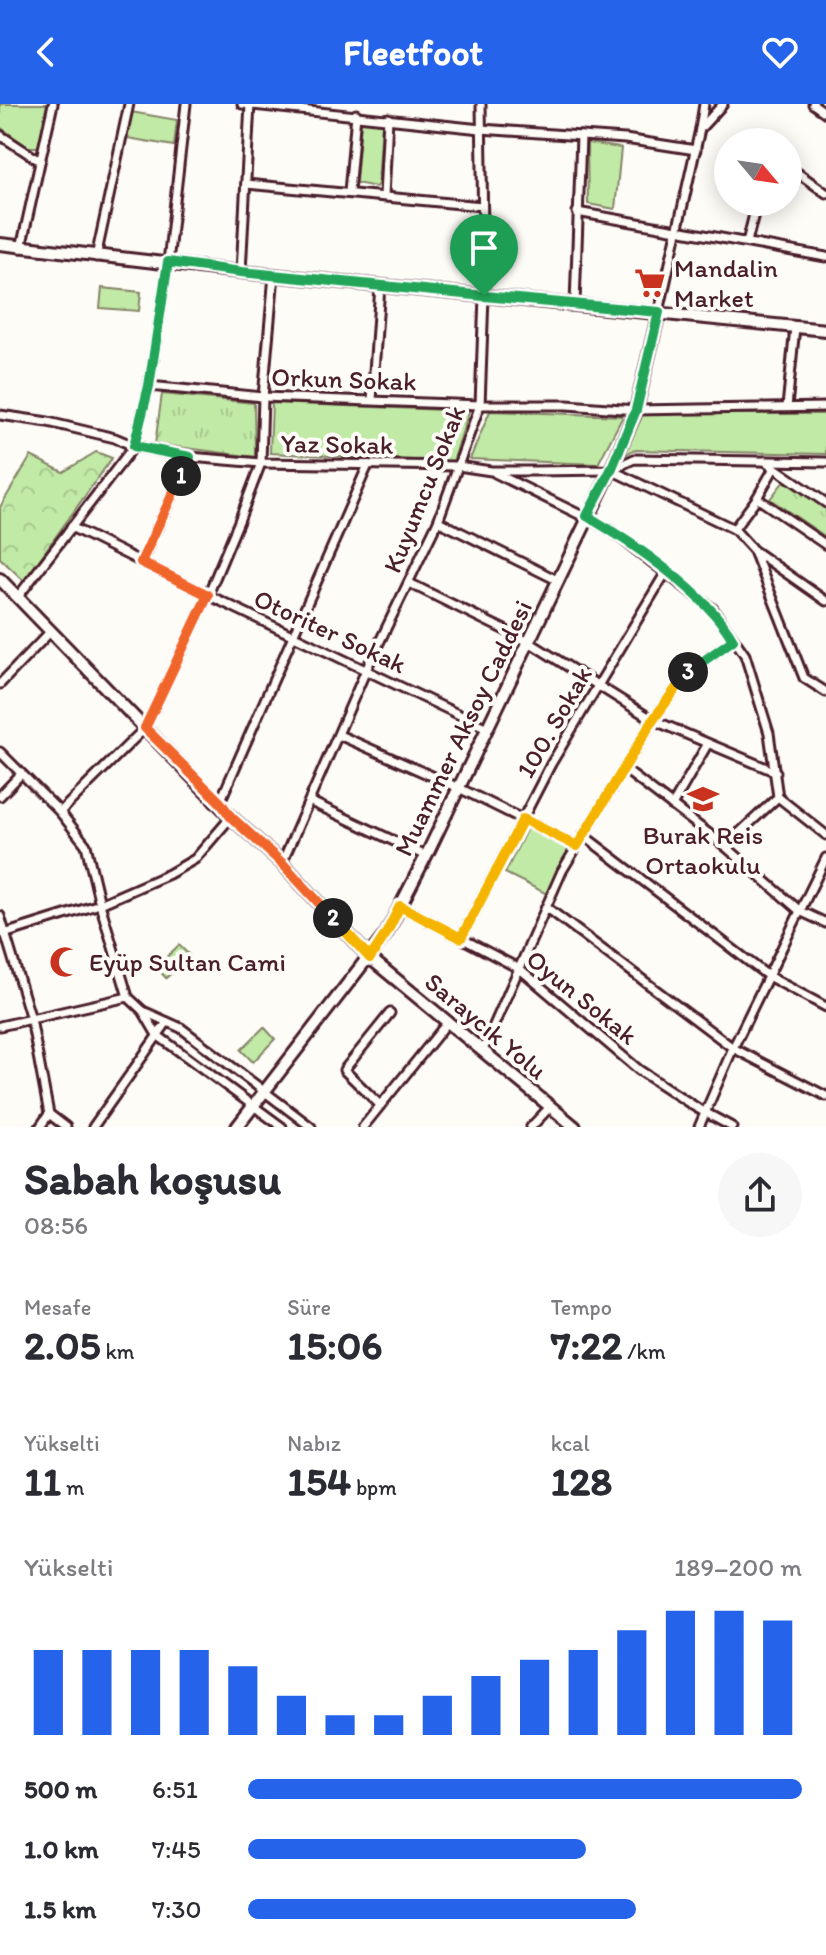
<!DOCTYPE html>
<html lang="tr">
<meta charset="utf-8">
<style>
body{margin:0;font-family:Itim,sans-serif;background:#f7f7f7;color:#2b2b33;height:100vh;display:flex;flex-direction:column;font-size:30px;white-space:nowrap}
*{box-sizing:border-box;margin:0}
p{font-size:26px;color:#7c7c81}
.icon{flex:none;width:44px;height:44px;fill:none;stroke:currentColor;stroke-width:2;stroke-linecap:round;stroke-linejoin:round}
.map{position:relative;height:1023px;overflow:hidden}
.drawer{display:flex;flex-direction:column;background:#fff;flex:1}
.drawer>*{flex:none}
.needle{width:52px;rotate:119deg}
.buttons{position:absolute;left:714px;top:24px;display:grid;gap:16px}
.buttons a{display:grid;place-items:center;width:88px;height:88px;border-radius:50%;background:#fff;box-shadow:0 4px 20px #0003;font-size:40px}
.pin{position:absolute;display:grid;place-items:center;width:68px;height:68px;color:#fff;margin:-82px -34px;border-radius:50% 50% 50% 0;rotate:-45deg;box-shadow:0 0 8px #0007}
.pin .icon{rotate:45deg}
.km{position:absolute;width:40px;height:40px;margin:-20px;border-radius:50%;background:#222;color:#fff;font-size:22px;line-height:40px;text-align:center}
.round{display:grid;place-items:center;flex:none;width:84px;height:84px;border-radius:42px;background:#f7f7f7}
.headline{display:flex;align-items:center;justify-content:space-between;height:136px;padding:0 24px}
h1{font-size:44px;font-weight:700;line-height:60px}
.stats{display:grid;grid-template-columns:repeat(3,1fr);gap:12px;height:136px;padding:8px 24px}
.stats div{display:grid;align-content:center}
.stats b{font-size:40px;font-weight:700}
.stats small{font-size:22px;font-weight:400}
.stats p{font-size:22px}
.chart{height:224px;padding:16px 24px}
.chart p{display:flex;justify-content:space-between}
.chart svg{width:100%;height:144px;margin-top:8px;stroke:#2563eb;stroke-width:6}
ul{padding:0 24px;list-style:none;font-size:26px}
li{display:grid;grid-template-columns:128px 96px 1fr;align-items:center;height:60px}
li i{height:20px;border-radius:10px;background:#2563eb}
header{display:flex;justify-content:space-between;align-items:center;height:104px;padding:0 24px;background:#2563eb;color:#fff;font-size:36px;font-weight:700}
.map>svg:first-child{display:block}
.grass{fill:url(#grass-tufts);stroke:#868468;stroke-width:2}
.forest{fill:url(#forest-crowns);stroke:#868468;stroke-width:2}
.green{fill:#c1eaa6;stroke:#868468;stroke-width:2}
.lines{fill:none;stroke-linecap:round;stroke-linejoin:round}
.street-casing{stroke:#4a1f2b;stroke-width:13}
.secondary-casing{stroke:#4a1f2b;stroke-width:16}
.street{stroke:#fdfcf7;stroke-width:7}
.secondary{stroke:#fdfcf7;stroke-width:10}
.split-1-casing{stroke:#fff;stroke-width:16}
.split-2-casing{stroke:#fff;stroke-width:16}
.split-3-casing{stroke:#fff;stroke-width:16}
.split-4-casing{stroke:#fff;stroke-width:16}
.split-1{stroke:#22a559;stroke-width:10}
.split-2{stroke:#f0652b;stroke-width:10}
.split-3{stroke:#f5b400;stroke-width:10}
.split-4{stroke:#22a559;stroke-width:10}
.labels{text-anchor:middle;stroke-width:8;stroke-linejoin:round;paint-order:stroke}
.poi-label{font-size:26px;fill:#4a1f2b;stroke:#fdfcf7;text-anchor:start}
.street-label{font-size:26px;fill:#4a1f2b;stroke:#fdfcf7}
</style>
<header><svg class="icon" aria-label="back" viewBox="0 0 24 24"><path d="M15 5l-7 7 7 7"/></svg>Fleetfoot<svg class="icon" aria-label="heart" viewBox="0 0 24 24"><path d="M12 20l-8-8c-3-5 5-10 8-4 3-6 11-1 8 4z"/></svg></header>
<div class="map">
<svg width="826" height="1023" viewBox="0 0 826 1023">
<defs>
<pattern id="grass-tufts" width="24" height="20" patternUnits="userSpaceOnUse" patternTransform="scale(2)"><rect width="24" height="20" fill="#c1eaa6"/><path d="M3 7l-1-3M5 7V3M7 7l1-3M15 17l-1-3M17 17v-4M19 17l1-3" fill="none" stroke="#a7c88f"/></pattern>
<pattern id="forest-crowns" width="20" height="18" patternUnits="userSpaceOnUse" patternTransform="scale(2)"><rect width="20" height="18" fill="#c1eaa6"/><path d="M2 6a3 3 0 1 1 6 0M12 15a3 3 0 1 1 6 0" fill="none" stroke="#a7c88f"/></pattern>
</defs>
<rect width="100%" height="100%" fill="#fdfcf7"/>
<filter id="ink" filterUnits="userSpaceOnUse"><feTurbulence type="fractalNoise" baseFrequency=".0125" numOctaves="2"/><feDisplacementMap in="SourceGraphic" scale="16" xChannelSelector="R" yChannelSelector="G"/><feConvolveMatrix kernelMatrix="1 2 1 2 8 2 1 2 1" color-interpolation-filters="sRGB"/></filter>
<g filter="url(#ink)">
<g class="grass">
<path d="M162,290L254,299L255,353L155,340Z"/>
<path d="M784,377L826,405V433L770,395Z"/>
</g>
<path class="forest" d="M96,348L112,354L24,477L0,454V403L31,352L63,368Z"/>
<g class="green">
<path d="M0,0H47L39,43H28L0,23Z"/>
<path d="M131,8L177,16L174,42L127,34Z"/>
<path d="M361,17L382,19L378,80L376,83L356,79Z"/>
<path d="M587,39L621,44L615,105L588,100Z"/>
<path d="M102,184L141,188L139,207L100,204Z"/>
<path d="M272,299L469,307L453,358L270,349Z"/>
<path d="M490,307L623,312L598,360L470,355Z"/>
<path d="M643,310H826V350L633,346L624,352Z"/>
<path d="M528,722L570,743L547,790L505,769Z"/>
<path d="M179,841L190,852L166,874L156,863Z"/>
<path d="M264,923L275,935L253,958L241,946Z"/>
</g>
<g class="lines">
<defs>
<g id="street">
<path d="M242,0L481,25L625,35L696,46"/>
<path d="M813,0L826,9"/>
<path d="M700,25L704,0"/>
<path d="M0,31L40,57"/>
<path d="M788,62L826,89"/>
<path d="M246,80L482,102"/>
<path d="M349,88L356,10"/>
<path d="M384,92L388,14"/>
<path d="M577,108L826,153"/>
<path d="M747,138L757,98"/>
<path d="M21,144L53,0"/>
<path d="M96,153L129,0"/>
<path d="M241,168L250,0"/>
<path d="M575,200L581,32"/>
<path d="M659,208L700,25L723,0"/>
<path d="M149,282L263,293L480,301H567L636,306L826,303"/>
<path d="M372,296L380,182"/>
<path d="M787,303L795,223"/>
<path d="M0,311L48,318L115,334L134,342L190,353L261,359L458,362L491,367H534L611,366L634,355L826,358"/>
<path d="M765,357L826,399"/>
<path d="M611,366L734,425L754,447L804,574L826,588"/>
<path d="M495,369L609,425L713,505L745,551L769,629L778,693L826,731"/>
<path d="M757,394L826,441"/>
<path d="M438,417L559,477"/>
<path d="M71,423L208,491L487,624"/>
<path d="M734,425L757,394L774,364"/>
<path d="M756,448L826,497"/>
<path d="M141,458L190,353"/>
<path d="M409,479L529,538L653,616L776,668"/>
<path d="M17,494L134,342L149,282L168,158L186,0"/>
<path d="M0,580L51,527"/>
<path d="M339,631L459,684L577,742"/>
<path d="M0,648L60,708L86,741L100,800L128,893L143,907L157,931L282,1023"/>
<path d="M624,665L725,742L800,807L826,819"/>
<path d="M0,692L21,670"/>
<path d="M309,697L426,752"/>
<path d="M220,698L368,361"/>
<path d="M672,702L707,641"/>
<path d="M60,708L145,624L208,491L239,417L261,359L263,293L274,171"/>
<path d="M583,731L768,872L826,903"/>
<path d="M725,742L778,693"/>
<path d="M282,759L366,566L438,417L480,301L484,192L481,0"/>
<path d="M400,802L520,865L639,966L697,1004L732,1023"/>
<path d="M546,803L733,944L826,992"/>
<path d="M0,812L31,915L49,1010L66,1023"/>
<path d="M4,830L100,800L169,770L195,755L231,713"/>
<path d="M461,834L551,660L666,468"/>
<path d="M143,907L181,924L311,1023"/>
<path d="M0,922L128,893"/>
<path d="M483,946L562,767L653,616L689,567L733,536"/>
<path d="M379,1000L344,966L390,909"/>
<path d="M40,1023L49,1010"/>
<path d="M93,1023L167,918"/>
<path d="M363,1023L447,919"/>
<path d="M531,1023L549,1004"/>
<path d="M699,1023L733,944L826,754"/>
</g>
<g id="secondary">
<path d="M0,140L241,168L826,226"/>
<path d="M0,475L231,713L282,759L370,854L575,1023"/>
<path d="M237,1023L386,830L429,746L611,366L636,306L659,208"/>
</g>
</defs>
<use href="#street" class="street-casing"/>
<use href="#secondary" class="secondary-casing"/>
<use href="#street" class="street"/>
<use href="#secondary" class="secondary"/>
</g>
</g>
<g class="lines" filter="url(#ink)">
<defs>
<path id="split-1" d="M181,372L190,353L134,342L149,282L168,158L241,168L484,192"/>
<path id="split-2" d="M181,372L141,458L208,491L145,624L220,698L231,713L282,759L333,814"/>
<path id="split-3" d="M333,814L370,854L386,830L400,802L461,834L523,715L577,742L653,616L688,568"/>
<path id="split-4" d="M484,192L659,208L636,306L611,366L587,412C633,439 708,490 733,536L688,568"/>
</defs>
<use href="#split-1" class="split-1-casing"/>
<use href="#split-2" class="split-2-casing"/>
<use href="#split-3" class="split-3-casing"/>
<use href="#split-4" class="split-4-casing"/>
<use href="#split-1" class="split-1"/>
<use href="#split-2" class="split-2"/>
<use href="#split-3" class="split-3"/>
<use href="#split-4" class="split-4"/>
</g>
<defs>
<symbol id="supermarket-bare" viewBox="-9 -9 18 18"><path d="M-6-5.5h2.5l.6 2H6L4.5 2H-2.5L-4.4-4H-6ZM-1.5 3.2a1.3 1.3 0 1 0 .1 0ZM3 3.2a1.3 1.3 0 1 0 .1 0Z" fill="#c8321e" stroke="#fdfcf7" stroke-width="2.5" paint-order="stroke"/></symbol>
<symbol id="school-bare" viewBox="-9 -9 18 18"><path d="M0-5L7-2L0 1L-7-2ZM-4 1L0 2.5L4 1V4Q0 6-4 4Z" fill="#c8321e" stroke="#fdfcf7" stroke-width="2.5" paint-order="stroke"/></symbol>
<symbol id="mosque-bare" viewBox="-9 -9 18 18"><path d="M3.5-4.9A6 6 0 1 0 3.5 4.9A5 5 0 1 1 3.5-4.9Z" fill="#c8321e" stroke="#fdfcf7" stroke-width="2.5" paint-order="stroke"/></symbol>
</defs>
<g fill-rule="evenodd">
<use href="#supermarket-bare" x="628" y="157" width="44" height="44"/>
<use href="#school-bare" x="681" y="673" width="44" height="44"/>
<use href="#mosque-bare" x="43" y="836" width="44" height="44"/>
</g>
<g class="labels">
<g class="poi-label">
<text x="674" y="173">Mandalin<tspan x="674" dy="30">Market</tspan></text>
<text x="703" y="740" text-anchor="middle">Burak Reis<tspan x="703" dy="30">Ortaokulu</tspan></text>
<text x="89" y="867">Eyüp Sultan Cami</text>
</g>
<g class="street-label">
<text transform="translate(344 275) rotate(2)" y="9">Orkun Sokak</text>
<text transform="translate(337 340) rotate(1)" y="9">Yaz Sokak</text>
<text transform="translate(424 385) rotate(-68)" y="9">Kuyumcu Sokak</text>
<text transform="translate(330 527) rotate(25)" y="9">Otoriter Sokak</text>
<text transform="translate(554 618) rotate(-60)" y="9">100. Sokak</text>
<text transform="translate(463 624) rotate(-64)" y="9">Muammer Aksoy Caddesi</text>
<text transform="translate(582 893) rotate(39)" y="9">Oyun Sokak</text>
<text transform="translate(486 922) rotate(40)" y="9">Saraycık Yolu</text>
</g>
</g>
</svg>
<div class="buttons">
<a><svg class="needle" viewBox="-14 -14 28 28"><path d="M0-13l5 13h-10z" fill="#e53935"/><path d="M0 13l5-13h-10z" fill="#7c7c81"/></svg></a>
</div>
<div class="pin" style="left:484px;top:192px;background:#1e9e55"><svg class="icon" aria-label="arrive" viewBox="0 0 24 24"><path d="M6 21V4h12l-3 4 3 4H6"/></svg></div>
<b class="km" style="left:181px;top:372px">1</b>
<b class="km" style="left:333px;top:814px">2</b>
<b class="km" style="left:688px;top:568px">3</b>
</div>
<section class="drawer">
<div class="headline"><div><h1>Sabah koşusu</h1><p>08:56</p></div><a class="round"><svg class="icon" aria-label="share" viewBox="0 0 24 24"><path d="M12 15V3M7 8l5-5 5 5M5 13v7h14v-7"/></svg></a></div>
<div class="stats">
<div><p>Mesafe</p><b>2.05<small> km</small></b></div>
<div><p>Süre</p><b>15:06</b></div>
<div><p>Tempo</p><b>7:22<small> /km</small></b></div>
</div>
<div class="stats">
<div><p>Yükselti</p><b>11<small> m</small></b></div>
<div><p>Nabız</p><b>154<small> bpm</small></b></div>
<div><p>kcal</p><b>128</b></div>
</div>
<div class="chart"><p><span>Yükselti</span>189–200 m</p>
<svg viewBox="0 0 160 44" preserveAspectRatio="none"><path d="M5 44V18M15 44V18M25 44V18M35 44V18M45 44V23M55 44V32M65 44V38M75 44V38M85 44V32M95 44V26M105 44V21M115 44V18M125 44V12M135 44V6M145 44V6M155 44V9"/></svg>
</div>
<ul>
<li><b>500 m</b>6:51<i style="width:100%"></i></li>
<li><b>1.0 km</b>7:45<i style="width:61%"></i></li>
<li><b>1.5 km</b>7:30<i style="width:70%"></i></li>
</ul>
</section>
